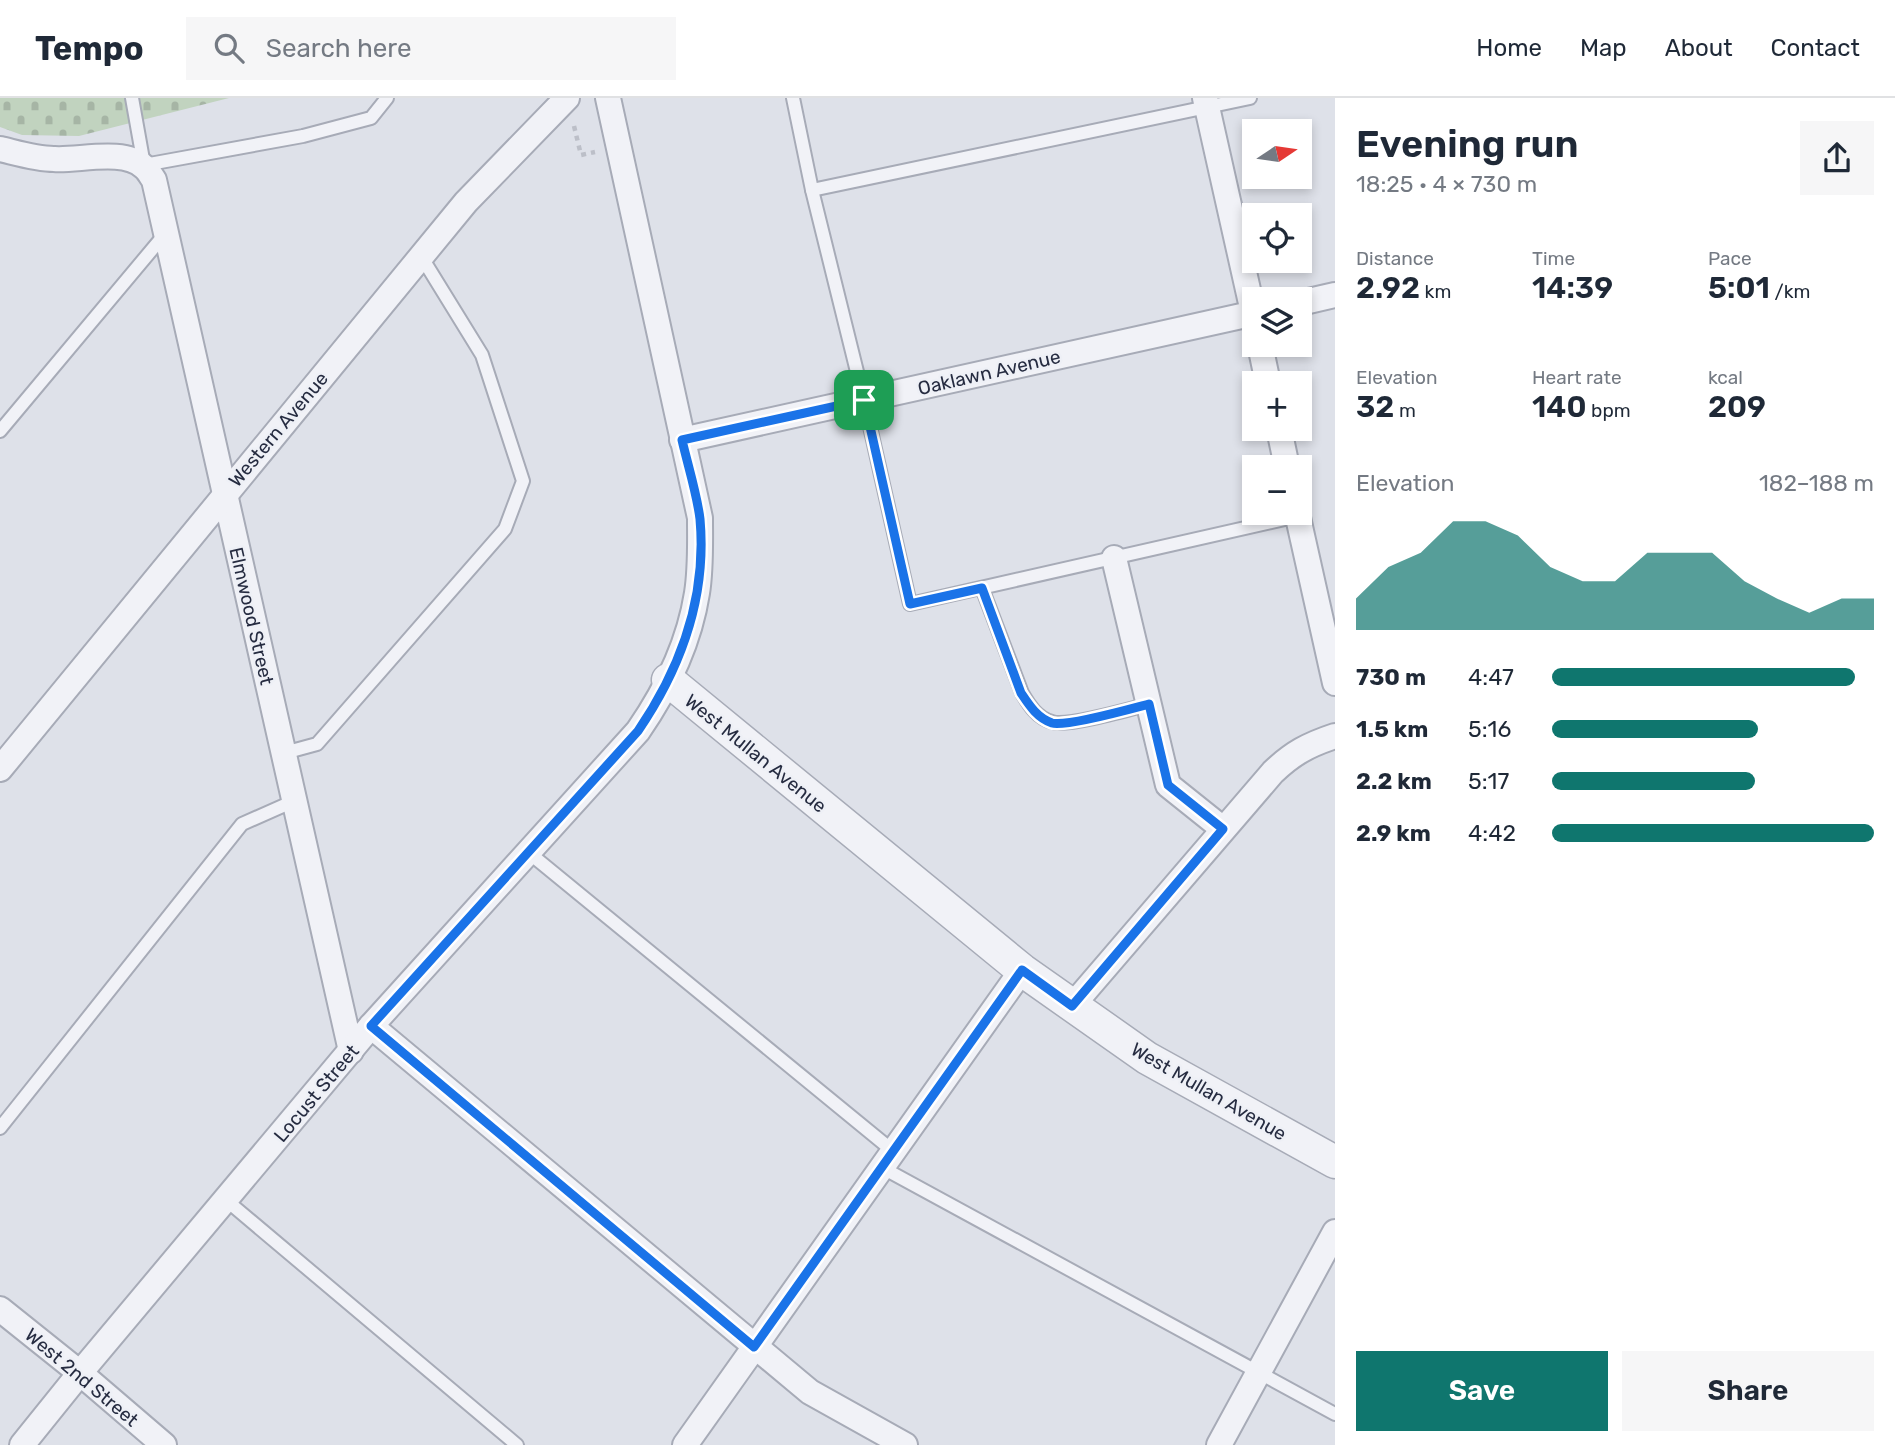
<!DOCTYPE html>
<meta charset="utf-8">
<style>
body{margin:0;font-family:Rubik,sans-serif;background:#f6f6f7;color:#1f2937;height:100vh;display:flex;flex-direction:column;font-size:26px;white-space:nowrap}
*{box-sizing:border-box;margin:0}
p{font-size:23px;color:#747a83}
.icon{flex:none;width:38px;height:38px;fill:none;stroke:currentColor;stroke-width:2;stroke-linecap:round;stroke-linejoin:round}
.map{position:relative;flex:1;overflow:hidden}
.sheet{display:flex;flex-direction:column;background:#fff;width:560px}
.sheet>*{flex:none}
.needle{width:46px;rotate:77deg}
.fabs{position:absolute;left:1242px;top:21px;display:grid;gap:14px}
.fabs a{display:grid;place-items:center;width:70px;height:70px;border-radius:0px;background:#fff;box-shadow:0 4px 10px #0003;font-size:35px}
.pin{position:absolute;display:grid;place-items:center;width:60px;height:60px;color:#fff;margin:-30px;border-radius:14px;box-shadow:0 4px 10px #0006}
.round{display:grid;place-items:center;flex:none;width:74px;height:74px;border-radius:0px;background:#f6f6f7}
.headline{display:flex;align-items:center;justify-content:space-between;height:119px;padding:0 21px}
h1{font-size:38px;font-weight:600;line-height:52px}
.metrics{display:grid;grid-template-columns:repeat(3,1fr);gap:10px;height:119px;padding:7px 21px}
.metrics div{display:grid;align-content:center}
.metrics b{font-size:30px;font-weight:600}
.metrics small{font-size:19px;font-weight:400}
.metrics p{font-size:19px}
.chart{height:196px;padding:14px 21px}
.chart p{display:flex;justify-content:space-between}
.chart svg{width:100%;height:126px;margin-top:7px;fill:#0f766e;opacity:.7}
.cta{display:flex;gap:14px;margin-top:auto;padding:14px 21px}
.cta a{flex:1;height:80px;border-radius:0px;background:#0f766e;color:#fff;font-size:28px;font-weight:600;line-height:80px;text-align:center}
.cta a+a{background:#f6f6f7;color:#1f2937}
ul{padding:0 21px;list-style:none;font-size:23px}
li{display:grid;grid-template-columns:112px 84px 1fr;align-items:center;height:52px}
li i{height:18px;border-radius:9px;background:#0f766e}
header{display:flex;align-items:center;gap:42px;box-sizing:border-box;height:98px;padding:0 35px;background:#fff;border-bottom:2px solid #e0e1e3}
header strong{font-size:33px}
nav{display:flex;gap:38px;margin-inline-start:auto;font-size:24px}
.search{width:490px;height:63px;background:#f6f6f7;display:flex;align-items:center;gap:18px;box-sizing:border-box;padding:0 24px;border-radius:0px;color:#747a83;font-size:26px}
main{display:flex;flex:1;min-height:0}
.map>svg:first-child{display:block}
.cemetery{fill:url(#cemetery-stones)}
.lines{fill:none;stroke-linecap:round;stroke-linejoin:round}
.service-casing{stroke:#a7abb7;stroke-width:16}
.minor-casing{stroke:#a7abb7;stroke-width:28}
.tertiary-casing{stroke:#a7abb7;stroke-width:35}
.path{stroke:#bcbfc8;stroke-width:4.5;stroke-dasharray:5 5;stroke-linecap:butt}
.service{stroke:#f1f2f7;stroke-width:12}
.minor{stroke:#f1f2f7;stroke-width:24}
.tertiary{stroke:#f1f2f7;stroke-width:32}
.route-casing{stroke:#fff;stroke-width:14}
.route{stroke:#1a73e8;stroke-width:9}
.labels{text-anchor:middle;stroke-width:5;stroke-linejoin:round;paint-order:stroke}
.street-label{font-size:19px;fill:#262c41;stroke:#eef0f6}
</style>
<header>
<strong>Tempo</strong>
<div class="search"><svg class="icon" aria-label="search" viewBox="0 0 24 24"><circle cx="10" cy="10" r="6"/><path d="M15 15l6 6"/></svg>Search here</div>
<nav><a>Home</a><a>Map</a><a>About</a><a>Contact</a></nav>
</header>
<main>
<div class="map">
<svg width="1335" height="1347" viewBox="0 0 1335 1347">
<defs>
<pattern id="cemetery-stones" width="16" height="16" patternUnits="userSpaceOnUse" patternTransform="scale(1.75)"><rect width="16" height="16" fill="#c1d3bf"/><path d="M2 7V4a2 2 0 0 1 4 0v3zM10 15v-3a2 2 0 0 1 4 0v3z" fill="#a6b5a5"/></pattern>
</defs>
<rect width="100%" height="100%" fill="#dee1e9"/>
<path class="cemetery" d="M0,0H229L79,38L22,37L0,29Z"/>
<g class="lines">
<defs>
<g id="service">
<path d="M132,0L144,67L303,38L371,20L387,0"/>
<path d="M793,0L812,92L1250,0"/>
<path d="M812,92L864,302L910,506L1298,418"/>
<path d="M0,333L165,136"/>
<path d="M982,490L1022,595C1029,607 1037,620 1052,624C1067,629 1130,611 1149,606"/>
<path d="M284,655L317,646L505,431L523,383L482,257L421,158"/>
<path d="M528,754L893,1053"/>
<path d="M0,1030L242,726L294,703"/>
<path d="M881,1069L1335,1316"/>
<path d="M226,1102L517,1347"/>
</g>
<g id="minor">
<path d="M1205,0L1255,223"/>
<path d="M0,51C17,55 36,61 54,61C78,63 124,50 144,69C148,72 151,78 154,82L351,953"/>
<path d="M1300,205L1335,197"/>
<path d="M1260,247L1268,285"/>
<path d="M1279,331L1287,369"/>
<path d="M682,342L1255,215"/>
<path d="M1297,415L1335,585"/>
<path d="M1114,460L1168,687L1223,731"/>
<path d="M0,671L466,104L567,0"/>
<path d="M1072,908L1273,674C1293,655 1308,647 1335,638"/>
<path d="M371,928L810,1294L905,1347"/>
<path d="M0,1211L80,1275L164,1347"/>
<path d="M22,1347L80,1275L371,928L638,633C667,591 689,546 697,495C701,470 700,445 700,420L608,0"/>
<path d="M685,1347L1022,872"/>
<path d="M1219,1347L1335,1134"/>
</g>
<path id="tertiary" d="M668,582L1022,872L1147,960L1335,1064"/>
</defs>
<use href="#service" class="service-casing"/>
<use href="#minor" class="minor-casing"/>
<use href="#tertiary" class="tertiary-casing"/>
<path class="path" d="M574,28L581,57L595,54"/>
<use href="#service" class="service"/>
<use href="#minor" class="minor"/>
<use href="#tertiary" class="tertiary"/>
</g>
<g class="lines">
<defs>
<path id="route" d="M864,302L910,506L982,490L1021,595C1029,607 1037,620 1052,625C1066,629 1130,611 1149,606L1168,687L1223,731L1072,908L1022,872L754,1249L371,928L638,633C681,570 707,499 700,421C697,396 688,368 682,342Z"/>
</defs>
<use href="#route" class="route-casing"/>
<use href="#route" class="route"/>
</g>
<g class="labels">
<g class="street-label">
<text transform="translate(989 274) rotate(-13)" y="7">Oaklawn Avenue</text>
<text transform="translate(278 331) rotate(-50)" y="7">Western Avenue</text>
<text transform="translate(252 518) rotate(77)" y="7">Elmwood Street</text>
<text transform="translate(756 655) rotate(39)" y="7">West Mullan Avenue</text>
<text transform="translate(1209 993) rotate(30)" y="7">West Mullan Avenue</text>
<text transform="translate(316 995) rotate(-50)" y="7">Locust Street</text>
<text transform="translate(82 1279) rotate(40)" y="7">West 2nd Street</text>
</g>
</g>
</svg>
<div class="fabs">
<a><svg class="needle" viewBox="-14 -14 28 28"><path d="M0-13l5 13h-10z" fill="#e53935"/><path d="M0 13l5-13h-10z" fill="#747a83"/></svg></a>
<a><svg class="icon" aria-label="locate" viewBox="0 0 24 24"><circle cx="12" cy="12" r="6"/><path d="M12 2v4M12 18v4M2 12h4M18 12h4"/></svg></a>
<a><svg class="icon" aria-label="layers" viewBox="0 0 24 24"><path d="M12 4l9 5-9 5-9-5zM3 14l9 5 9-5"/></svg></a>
<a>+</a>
<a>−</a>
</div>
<div class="pin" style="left:864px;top:302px;background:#1e9e55"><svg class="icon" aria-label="arrive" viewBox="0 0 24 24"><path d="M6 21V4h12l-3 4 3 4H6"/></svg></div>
</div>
<section class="sheet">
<div class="headline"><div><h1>Evening run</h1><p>18:25 · 4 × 730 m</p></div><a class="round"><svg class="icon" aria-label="share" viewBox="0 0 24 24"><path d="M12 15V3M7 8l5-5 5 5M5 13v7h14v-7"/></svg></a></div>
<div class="metrics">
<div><p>Distance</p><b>2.92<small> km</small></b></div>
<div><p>Time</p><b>14:39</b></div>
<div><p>Pace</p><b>5:01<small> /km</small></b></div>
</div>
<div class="metrics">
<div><p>Elevation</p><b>32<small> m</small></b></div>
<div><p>Heart rate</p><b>140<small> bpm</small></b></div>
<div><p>kcal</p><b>209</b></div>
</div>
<div class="chart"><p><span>Elevation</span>182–188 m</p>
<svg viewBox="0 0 160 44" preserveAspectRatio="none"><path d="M0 44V33L10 22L20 17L30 6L40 6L50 11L60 22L70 27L80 27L90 17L100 17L110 17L120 27L130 33L140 38L150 33L160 33V44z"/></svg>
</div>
<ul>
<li><b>730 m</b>4:47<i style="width:94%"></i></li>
<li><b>1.5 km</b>5:16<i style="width:64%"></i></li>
<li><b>2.2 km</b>5:17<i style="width:63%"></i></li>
<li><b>2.9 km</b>4:42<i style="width:100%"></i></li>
</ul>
<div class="cta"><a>Save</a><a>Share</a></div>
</section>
</main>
